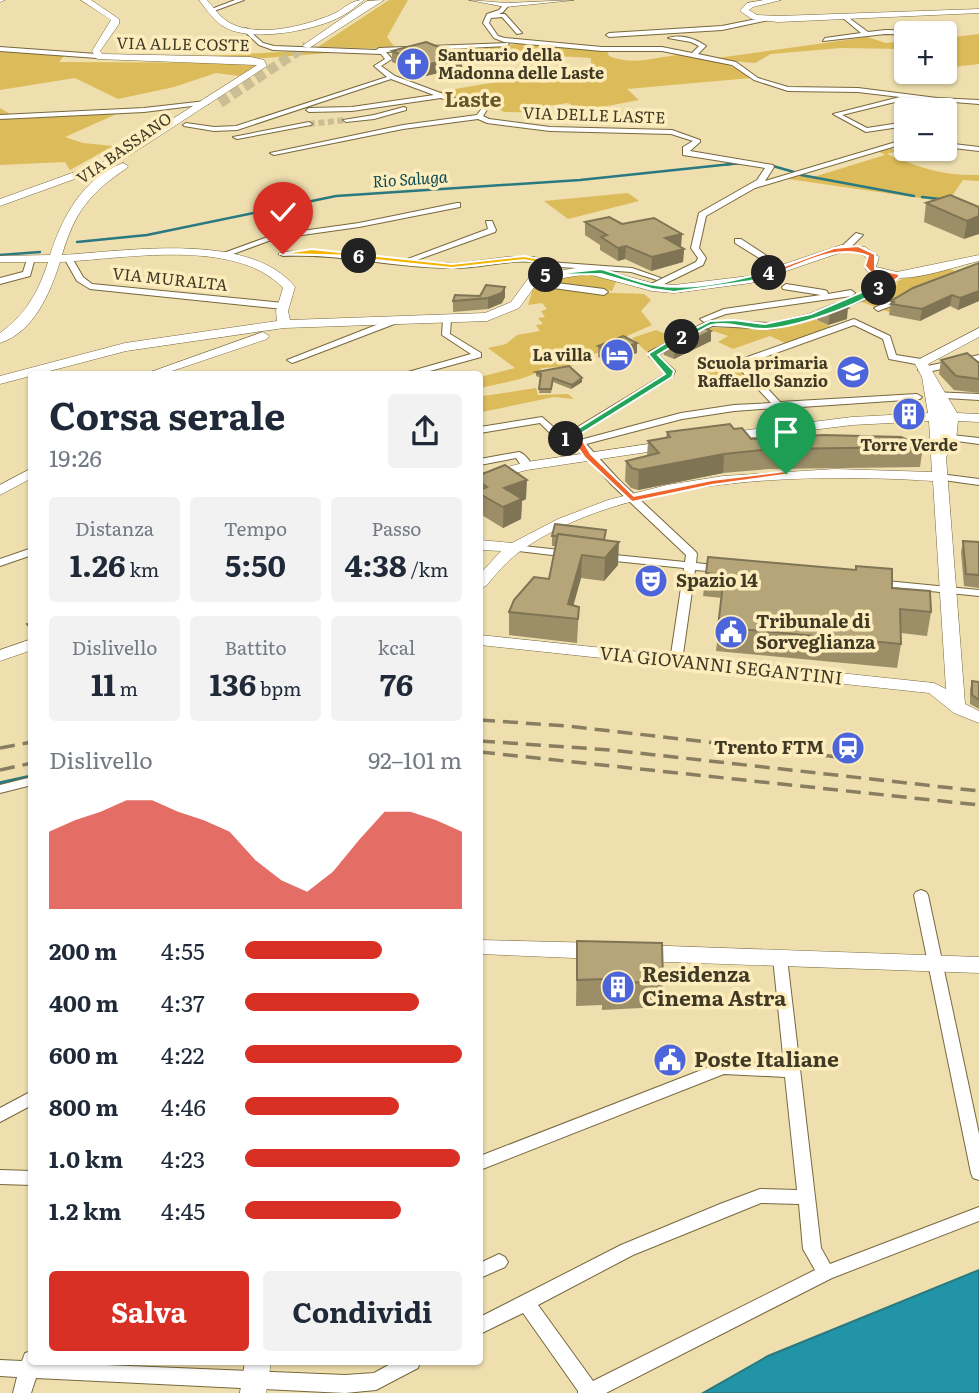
<!DOCTYPE html>
<html lang="it">
<meta charset="utf-8">
<style>
body{margin:0;font-family:Literata,serif;background:#f2f2f3;color:#1f2937;height:100vh;display:flex;flex-direction:column;font-size:26px;white-space:nowrap}
*{box-sizing:border-box;margin:0}
p{font-size:23px;color:#747a83}
.icon{flex:none;width:38px;height:38px;fill:none;stroke:currentColor;stroke-width:2;stroke-linecap:round;stroke-linejoin:round}
.map{position:relative;flex:1;overflow:hidden}
.panel{position:absolute;left:28px;top:371px;width:455px;height:994px;display:flex;flex-direction:column;background:#fff;border-radius:7px;box-shadow:0 2px 5px #0004}
.panel>*{flex:none}
.controls{position:absolute;left:894px;top:21px;display:grid;gap:14px}
.controls a{display:grid;place-items:center;width:63px;height:63px;border-radius:7px;background:#fff;box-shadow:0 2px 5px #0004;font-size:35px}
.pin{position:absolute;display:grid;place-items:center;width:60px;height:60px;color:#fff;margin:-72px -30px;border-radius:50% 50% 50% 0;rotate:-45deg;box-shadow:0 0 7px #0007}
.pin .icon{rotate:45deg}
.km{position:absolute;width:35px;height:35px;margin:-18px;border-radius:50%;background:#222;color:#fff;font-size:19px;line-height:35px;text-align:center}
.round{display:grid;place-items:center;flex:none;width:74px;height:74px;border-radius:7px;background:#f2f2f3}
.summary{display:flex;align-items:center;justify-content:space-between;height:119px;padding:0 21px}
h1{font-size:38px;font-weight:700;line-height:52px}
.figures{display:grid;grid-template-columns:repeat(3,1fr);gap:10px;height:119px;padding:7px 21px}
.figures div{display:grid;align-content:center;border-radius:7px;background:#f2f2f3;text-align:center}
.figures b{font-size:30px;font-weight:700}
.figures small{font-size:19px;font-weight:400}
.figures p{font-size:19px}
.chart{height:196px;padding:14px 21px}
.chart p{display:flex;justify-content:space-between}
.chart svg{width:100%;height:126px;margin-top:7px;fill:#d93025;opacity:.7}
.cta{display:flex;gap:14px;margin-top:auto;padding:14px 21px}
.cta a{flex:1;height:80px;border-radius:7px;background:#d93025;color:#fff;font-size:28px;font-weight:700;line-height:80px;text-align:center}
.cta a+a{background:#f2f2f3;color:#1f2937}
ul{padding:0 21px;list-style:none;font-size:23px}
li{display:grid;grid-template-columns:112px 84px 1fr;align-items:center;height:52px}
li i{height:18px;border-radius:9px;background:#d93025}
.map>svg:first-child{display:block}
.green{fill:#dcbb5a}
.water{fill:#2195a7;stroke:#2a7980;stroke-width:2}
.lines{fill:none;stroke-linecap:round;stroke-linejoin:round}
.stream-far2{stroke:#2a7980;stroke-width:2}
.stream-far1{stroke:#2a7980;stroke-width:2.5}
.stream{stroke:#2a7980;stroke-width:3.5}
.street-tunnel{stroke:#ccbe94;stroke-width:6;stroke-dasharray:6 3.5;stroke-linecap:butt}
.secondary-tunnel{stroke:#ccbe94;stroke-width:10;stroke-dasharray:10 4.5;stroke-linecap:butt}
.street-casing{stroke:#77683d;stroke-width:2}
.secondary-casing{stroke:#77683d;stroke-width:1}
.street{fill:#fff;fill-rule:evenodd}
.secondary{fill:#fff;fill-rule:evenodd}
.rail{stroke:#897f60;stroke-width:3.5;stroke-dasharray:15 8;stroke-linecap:butt}
.wall{fill:#9c8e67}
.shaded-wall{fill:#7f7454}
.building{fill:#b5a578;stroke:#7f7454;stroke-width:2}
.split-1{fill:#f0652b;stroke:#fff;stroke-width:2}
.split-2{fill:#22a559;stroke:#fff;stroke-width:2}
.split-3{fill:#22a559;stroke:#fff;stroke-width:2}
.split-4{fill:#f0652b;stroke:#fff;stroke-width:2}
.split-5{fill:#22a559;stroke:#fff;stroke-width:2}
.split-6{fill:#f5b400;stroke:#fff;stroke-width:2}
.split-7{fill:#f5b400;stroke:#fff;stroke-width:2}
.labels{text-anchor:middle;stroke-width:7;stroke-linejoin:round;paint-order:stroke}
.far-street-label{font-size:16px;fill:#3f3926;stroke:#fdecbc}
.far-poi-label{font-size:16px;font-weight:bold;fill:#3f3926;stroke:#fdecbc;text-anchor:end}
.far-water-label{font-size:16px;font-style:italic;fill:#0a4b55;stroke:#fdecbc}
.poi-label{font-size:18px;font-weight:bold;fill:#3f3926;stroke:#fdecbc;text-anchor:start}
.street-label{font-size:18px;fill:#3f3926;stroke:#fdecbc}
.far-district-label{font-size:21px;font-weight:bold;fill:#65562b;stroke:#fdecbc}
.near-poi-label{font-size:21px;font-weight:bold;fill:#3f3926;stroke:#fdecbc;text-anchor:start}
</style>
<div class="map">
<svg width="979" height="1393" viewBox="0 0 979 1393">
<rect width="100%" height="100%" fill="#efdfaf"/>
<g class="green">
<path d="M389,0H408L387,37L396,49L318,47Z"/>
<path d="M979,34V64L945,68V38Z"/>
<path d="M867,37L886,43L906,41V65L902,49L841,48L794,52L771,54L755,63L710,59Z"/>
<path d="M520,44L607,51L609,56C633,66 654,57 679,55C703,54 732,63 751,78L627,89L639,100L581,111L568,103L547,106V113L504,112L482,100L459,101L437,92L567,70L587,80L576,72L591,69V58L432,49Z"/>
<path d="M315,50L341,52L265,58L192,57Z"/>
<path d="M0,51L64,56L59,62L255,63L256,67L239,76L216,73L174,87L118,99L75,78L0,90Z"/>
<path d="M0,108L15,117L121,112L65,137L83,143L113,146L70,170L65,162L0,165Z"/>
<path d="M888,147L898,151L887,154C919,168 945,176 979,175V181L963,180L948,202L788,179L801,174L810,178L885,155L876,150Z"/>
<path d="M628,193L639,201L568,219L544,201Z"/>
<path d="M947,268L970,277L912,300L889,312L859,301L898,284L896,282L902,279Z"/>
<path d="M592,273L631,285L616,282L612,291L536,283L554,277Z"/>
<path d="M534,285L589,292L644,294L651,300L641,311L652,325L627,336L629,342L566,364L574,366L542,368C534,379 494,384 480,388V377L515,368L488,348L506,344L517,335L540,331L536,325L543,324L538,318L545,317L541,311L547,309L542,303L528,305Z"/>
<path d="M812,318L834,328L785,343L770,336L733,349L718,342L728,336L704,328H756Z"/>
<path d="M656,330L676,338L657,346L649,354L632,338Z"/>
<path d="M733,364L748,375L710,384L695,375Z"/>
<path d="M536,388L538,395L568,394L574,399L554,397L482,412L480,398L483,396Z"/>
</g>
<path class="water" d="M979,1270V1393H703L768,1356Z"/>
<g class="lines">
<path class="stream-far2" d="M724,165L741,163"/>
<g class="stream-far1">
<path d="M773,166L794,172"/>
<path d="M801,175L914,196"/>
<path d="M922,197L940,199"/>
<path d="M77,242L147,235L336,196L580,180L741,163"/>
<path d="M0,255L40,252"/>
</g>
<path class="stream" d="M0,783L32,776"/>
<path class="street-tunnel" d="M309,124L346,120"/>
<path class="secondary-tunnel" d="M220,103L306,46"/>
<defs>
<g id="street">
<path d="M235,0H244L214,11L209,10Z"/>
<path d="M504,4L509,5L503,12L499,14H505L522,33L517,34L502,17L491,18L489,23L498,36L505,38L602,47H662L692,53L699,46L691,42L668,38C680,34 695,38 706,46L698,54L736,62L758,78L788,87L858,88L937,98L979,100V104L903,98V100L842,115L867,128L906,122V126L866,132L833,114L900,97L858,92L788,91L754,80L732,65L662,51H602L504,42L494,38L483,23L487,14L499,10Z"/>
<path d="M845,15L868,32L885,30L948,31L951,33L948,35L885,34L823,41L825,38L861,33L843,18Z"/>
<path d="M767,17L769,20L722,30L609,37L606,35L609,33L722,26Z"/>
<path d="M246,28L263,43L274,46L376,50L379,48L509,43L507,46L386,52L392,59L381,66L395,76L462,101L484,102L488,108L483,116L489,119L550,127L672,130L700,140V142L690,151L773,165L774,167L765,181L906,139V143L755,188L706,216L699,248L706,258L703,265L652,290L648,287L649,285L696,262L698,258L691,248L699,213L757,180L765,168L683,155V147L693,141L671,134L550,131L487,123L478,119L403,129L274,155L270,153L403,125L477,115L482,108L480,105H461L441,98L352,111L309,112L306,110L309,108L352,107L434,95L391,79L237,130L214,131L184,126L183,125L186,123L214,127L236,126L387,77L374,66L385,59L381,54L273,50L259,45L244,31Z"/>
<path d="M0,47L97,54L100,56L97,58L0,51Z"/>
<path d="M206,101L208,102V104L144,112L0,119V115L144,108Z"/>
<path d="M404,107L406,108V110L374,119L346,122L343,120L374,115Z"/>
<path d="M309,122L312,124L311,125L237,139L233,137Z"/>
<path d="M945,143L979,147V151L945,147Z"/>
<path d="M457,203H460V207L359,227L274,239L225,257L218,255L273,235L359,223Z"/>
<path d="M486,221H492L496,230L495,232L414,261L454,264L511,257H533L549,262L632,268L661,278L657,280L631,272L547,266L543,277L539,279L535,277L540,263C511,258 484,268 455,268C397,269 341,253 283,256L279,254L283,252L326,251L405,260L488,229Z"/>
<path d="M856,233L863,235L848,250H842V246Z"/>
<path d="M735,239H741L787,269L780,271L735,243Z"/>
<path d="M28,256L35,258L30,276L0,284V278L23,272Z"/>
<path d="M65,256H71L83,277L92,284L283,303L287,306L283,309L90,289L77,281L64,258Z"/>
<path d="M549,282L604,289L608,292L604,295L546,287V283Z"/>
<path d="M881,282L885,285L879,294L816,318L772,329L712,326L658,355L675,371L672,377L574,437L580,440L681,413L734,405L771,403L736,365V361L854,319L890,336L896,355L921,359L926,362L921,365L889,359L883,339L854,325L745,364L780,402L917,394L922,397L920,399L786,408L803,427L798,430L795,429L776,408L734,411L682,419L586,444L620,481L696,552L697,554L696,563L722,566L728,569L722,572L695,570L682,661L680,664H672L670,661L684,568L605,560L600,557L605,554L685,562L686,555L612,485L576,445L562,441L560,438L551,434L540,423L480,433V427L542,417L557,430L566,434L665,374V372L649,356V352L708,321L772,323L810,314L873,290L878,283Z"/>
<path d="M786,284L824,290L827,291L828,294L851,290L855,293L851,296L726,314L704,322L700,319L724,309L821,295L783,289L782,287Z"/>
<path d="M904,295L907,296V300L878,311L874,308Z"/>
<path d="M447,316L451,319L450,334L481,353V357L419,374H407L408,372L471,354L442,335L443,319Z"/>
<path d="M394,318L398,321L397,323L295,362L292,363L287,360Z"/>
<path d="M979,355V361L923,373L918,370L923,367Z"/>
<path d="M931,392L979,394V400L928,397V393Z"/>
<path d="M952,435L979,438V444L949,440V436Z"/>
<path d="M519,452C524,453 533,463 531,468H523L516,458L480,465V459Z"/>
<path d="M940,474L979,479V485L936,479L935,477Z"/>
<path d="M514,545L569,551L574,554L569,557L510,550L509,548Z"/>
<path d="M32,548V555L0,566V559Z"/>
<path d="M876,580L979,590V596L872,585L870,583Z"/>
<path d="M32,777V785L0,793V785Z"/>
<path d="M921,890L926,892L928,895L979,1134V1180L973,1178L971,1173L914,895L916,892Z"/>
<path d="M780,953L785,954L787,958L821,1248L830,1264L979,1207V1221L832,1278L606,1393H578V1391L523,1313L480,1334V1317L621,1245L720,1204L760,1189L797,1190L785,1077L724,1074L480,1170V1156L717,1064L723,1062L784,1065L773,958L775,954ZM761,1203L799,1204L803,1249L815,1270L593,1381L538,1305L633,1255Z"/>
<path d="M32,1091V1105L0,1122V1108Z"/>
<path d="M0,1170L32,1171V1185L0,1184Z"/>
<path d="M499,1254L505,1257L508,1262L505,1267L480,1278V1263Z"/>
<path d="M32,1351V1362L345,1375L374,1373L394,1362H420L418,1368L376,1390L345,1393L36,1378L31,1393H13L17,1377L0,1376V1360L22,1361L25,1353Z"/>
</g>
<g id="secondary">
<path d="M0,0H5L0,2Z"/>
<path d="M81,0H91L119,19V24L100,51L103,54L251,57L264,60L267,66L116,164L0,206V199L108,160L257,65L97,59L92,51L111,20Z"/>
<path d="M199,0H207C214,8 221,18 230,23C258,38 304,26 331,15C344,10 349,0 364,0C357,5 350,12 342,16C315,31 247,44 221,25C212,18 205,8 199,0Z"/>
<path d="M384,0L309,48L302,46L367,1Z"/>
<path d="M469,0L506,3L574,0L506,7Z"/>
<path d="M764,0H781L753,7L749,10L757,15L778,16L979,9V13L778,22L752,19L740,11L747,3Z"/>
<path d="M123,163L128,166L127,168C90,193 75,211 62,255C127,251 250,231 295,287L288,311L290,320L485,313L511,302L530,276L534,275L588,266L652,283L674,285L749,276L841,245L865,247L879,257L876,267L897,272L979,255V261C944,269 899,289 866,270L867,258L858,252H842L751,283L674,293L652,291L588,274L538,282L519,308L487,321L284,328L126,351L0,384V376L125,343L277,321L276,311L283,288C235,237 123,259 60,262C50,293 34,332 0,343V333C26,314 38,293 48,262H0V256L50,255C62,217 83,178 123,163Z"/>
<path d="M979,328V337L928,364L957,413L979,414V422L958,421L956,440L946,457L965,704L979,711V723L954,713L929,693L480,645V635L934,683L946,689L933,481C808,473 624,476 519,552C506,562 496,574 486,586L480,588V574L501,551L480,550V540L512,543L558,519L608,500L667,485L723,476L835,469L932,472L929,421L852,425L724,441L717,437L724,433L852,417L928,413L922,377L914,362Z"/>
<path d="M263,332L269,336L267,339L163,374H145Z"/>
<path d="M669,441L676,445L674,448L527,470L480,482V474L527,462Z"/>
<path d="M32,468V478L0,495V485Z"/>
<path d="M32,639V650L0,661V650Z"/>
<path d="M480,940L598,943L605,946L608,951L605,956L598,959L480,954Z"/>
<path d="M640,945L979,957V973L640,961L633,958L630,953L633,948Z"/>
<path d="M245,1362H271L266,1393H240Z"/>
</g>
</defs>
<use href="#street" class="street-casing"/>
<use href="#secondary" class="secondary-casing"/>
<use href="#street" class="street"/>
<use href="#secondary" class="secondary"/>
<g class="rail">
<path d="M480,720L567,726L856,759"/>
<path d="M480,741L611,750L979,791"/>
<path d="M0,748L32,742"/>
<path d="M480,752L979,805"/>
<path d="M0,770L32,763"/>
</g>
</g>
<g class="wall">
<path d="M392,51L462,56V67L426,76L392,62Z"/>
<path d="M926,203L979,207L964,239L924,222Z"/>
<path d="M585,222L682,234L680,247L684,249L683,262L651,271L625,259L618,261L600,250V245L585,235Z"/>
<path d="M979,263V301L958,310L950,306L920,321L889,315L891,301Z"/>
<path d="M505,297L502,303L488,309L453,312V301Z"/>
<path d="M819,310L847,319L828,325L817,320Z"/>
<path d="M711,331V341L674,359L664,355V344Z"/>
<path d="M637,343V353L610,362L598,357V346Z"/>
<path d="M941,360L979,363V393L954,390L939,374Z"/>
<path d="M536,372L582,378V382L571,389L553,382L551,393H539L541,378L536,376Z"/>
<path d="M734,429L751,439L923,447L920,467L769,469L723,473L638,490L631,488L625,481L626,461L647,456L648,441L666,438L667,432Z"/>
<path d="M480,475L526,499L522,501L521,519L503,528L480,514Z"/>
<path d="M552,536L606,540L618,565L604,581L581,578L573,605L579,607L577,643L509,635V612L549,579L555,546H552Z"/>
<path d="M963,541L979,542V588L964,586L961,552Z"/>
<path d="M708,557L855,570L856,566L931,612L927,636L901,633V644L897,668L716,651L722,598L703,596Z"/>
<path d="M972,681L979,682V709L970,704V689Z"/>
<path d="M577,941L663,981L661,1007L602,1010V1005L576,1006Z"/>
</g>
<g class="shaded-wall">
<path d="M462,56V67L426,76V65Z"/>
<path d="M979,216V234L964,239L967,221Z"/>
<path d="M682,234L681,247L664,251L665,238Z"/>
<path d="M626,246L625,259L618,261V248Z"/>
<path d="M684,249L683,262L651,271L652,257Z"/>
<path d="M505,287V297L502,303L488,309V298Z"/>
<path d="M979,291V301L958,310L960,298Z"/>
<path d="M952,295L950,306L920,321L922,309Z"/>
<path d="M848,308L847,319L828,325L830,315Z"/>
<path d="M711,331V341L674,359L675,349Z"/>
<path d="M637,343V353L610,362L611,352Z"/>
<path d="M582,378V382L571,389L572,385Z"/>
<path d="M724,454L723,473L638,490L639,470Z"/>
<path d="M527,480L526,499L522,501L521,519L503,528L504,488Z"/>
<path d="M619,542L618,565L604,581L605,558Z"/>
<path d="M582,555L581,578L570,618L568,604Z"/>
</g>
<g class="building">
<path d="M426,42L462,56L426,65L392,51Z"/>
<path d="M950,195L979,207V216L967,221L926,203Z"/>
<path d="M609,217L622,224L654,218L682,234L665,238L684,249L652,257L626,246L618,248L601,237L607,235L585,222Z"/>
<path d="M979,263V291L960,298L952,295L922,309L891,304L894,302L891,301L913,288Z"/>
<path d="M486,285L505,287L502,293L488,298L453,301L455,295L480,296Z"/>
<path d="M836,303L848,308L830,315L819,310Z"/>
<path d="M700,326L711,331L675,349L664,344Z"/>
<path d="M623,336L637,343L611,352L598,346Z"/>
<path d="M967,353L979,363V379L956,376L941,360Z"/>
<path d="M569,366L582,378L572,385L553,378L551,389H539L541,374L536,372Z"/>
<path d="M730,424L734,429L742,428L751,439L823,435L901,437L923,447L771,449L724,454L639,470L632,468L626,461L659,453L648,441L670,437L667,432Z"/>
<path d="M505,465L527,480L504,488L522,499L503,507L480,494V490L487,487L480,482V475Z"/>
<path d="M555,524L606,530L604,540L558,534L557,536H552Z"/>
<path d="M558,534L619,542L605,558L582,555L568,604L579,607L578,619L509,612L514,600L534,577L549,579Z"/>
<path d="M963,541L979,542V575L966,574Z"/>
<path d="M708,557L856,570V566L892,569V588L930,591L931,612L900,609L901,644L718,627L724,575L706,573Z"/>
<path d="M32,622V629L27,624Z"/>
<path d="M972,681L979,682V700L972,695Z"/>
<path d="M577,941L662,943L663,981L604,984V979L577,980Z"/>
</g>
<path class="split-1" d="M566,437L583,441L591,454L634,496L712,480L786,471L791,474L712,485L632,502L585,458L576,445L563,441Z"/>
<path class="split-2" d="M679,335L687,337L658,355L674,371L672,377L569,441H563V438L665,374L648,354Z"/>
<path class="split-3" d="M876,286L883,288C857,306 798,327 766,329C748,330 730,321 712,325C701,328 689,342 678,337L710,321L734,320L765,324L811,314Z"/>
<path class="split-4" d="M858,246L875,254V269L899,274V277L882,290H876L890,277L870,272L865,266L868,256C837,243 802,264 772,275L765,273L834,248Z"/>
<path class="split-5" d="M601,269C619,274 637,282 655,285C690,291 735,281 769,271L773,273L751,281L674,292L652,289L601,274L542,275Z"/>
<path class="split-6" d="M359,254L452,264L524,256L546,260L542,273L550,275L535,277L539,263L524,260L452,268L356,258Z"/>
<path class="split-7" d="M312,249L359,254L363,256L279,254Z"/>
<defs>
<symbol id="church-disc" viewBox="-11 -11 22 22"><circle r="9.5" fill="#4d65da" stroke="#fdecbc"/><path d="M-1.2-6h2.4v3.5h3.3v2.4h-3.3V6h-2.4V-.1h-3.3v-2.4h3.3Z" fill="#fff"/></symbol>
<symbol id="hotel-disc" viewBox="-11 -11 22 22"><circle r="9.5" fill="#4d65da" stroke="#fdecbc"/><path d="M-6-4.5h1.5V1H6V5H4.5V3h-9V5H-6ZM-4 0a1.8 1.8 0 1 1 3.6 0ZM.5 0V-2.5h3Q6-2.5 6 0Z" fill="#fff"/></symbol>
<symbol id="school-disc" viewBox="-11 -11 22 22"><circle r="9.5" fill="#4d65da" stroke="#fdecbc"/><path d="M0-5L7-2L0 1L-7-2ZM-4 1L0 2.5L4 1V4Q0 6-4 4Z" fill="#fff"/></symbol>
<symbol id="building-disc" viewBox="-11 -11 22 22"><circle r="9.5" fill="#4d65da" stroke="#fdecbc"/><path d="M-4-6H4V6H1V3H-1V6H-4ZM-2.5-4.3h1.7v1.8h-1.7ZM.8-4.3h1.7v1.8H.8ZM-2.5-1h1.7V.8h-1.7ZM.8-1h1.7V.8H.8Z" fill="#fff"/></symbol>
<symbol id="theatre-disc" viewBox="-11 -11 22 22"><circle r="9.5" fill="#4d65da" stroke="#fdecbc"/><path d="M-5-5.5Q0-4 5-5.5V0Q5 5 0 6Q-5 5-5 0ZM-3.3-2.5H-1v1.5H-3.3ZM1-2.5H3.3v1.5H1ZM-2.8 1Q0 5.5 2.8 1Z" fill="#fff"/></symbol>
<symbol id="civic-disc" viewBox="-11 -11 22 22"><circle r="9.5" fill="#4d65da" stroke="#fdecbc"/><path d="M-.6-6.5H3V-4.5H.6V-3L4-1V1h2V6H-6V1h2V-1L-.6-3ZM-1.2 2.5V6h2.4V2.5Z" fill="#fff"/></symbol>
<symbol id="station-disc" viewBox="-11 -11 22 22"><circle r="9.5" fill="#4d65da" stroke="#fdecbc"/><path d="M-3-6H3Q5-6 5-4V2Q5 4 3 4L4.5 6H3L1.5 4h-3L-3 6H-4.5L-3 4Q-5 4-5 2V-4Q-5-6-3-6ZM-3.5-4v3h7v-3ZM-3.5 1v1.5H-2V1ZM2 1v1.5H3.5V1Z" fill="#fff"/></symbol>
</defs>
<g fill-rule="evenodd">
<use href="#church-disc" x="394" y="45" width="38" height="38"/>
<use href="#hotel-disc" x="598" y="336" width="38" height="38"/>
<use href="#school-disc" x="834" y="353" width="38" height="38"/>
<use href="#building-disc" x="890" y="395" width="38" height="38"/>
<use href="#theatre-disc" x="632" y="562" width="38" height="38"/>
<use href="#civic-disc" x="712" y="613" width="38" height="38"/>
<use href="#station-disc" x="829" y="729" width="38" height="38"/>
<use href="#building-disc" x="599" y="968" width="38" height="38"/>
<use href="#civic-disc" x="651" y="1041" width="38" height="38"/>
</g>
<g class="labels">
<g class="far-street-label">
<text transform="translate(183 44) rotate(1)" y="6">VIA ALLE COSTE</text>
<text transform="translate(594 115) rotate(2)" y="6">VIA DELLE LASTE</text>
<text transform="translate(124 148) rotate(-35)" y="6">VIA BASSANO</text>
<text transform="translate(170 279) rotate(6)" y="6">VIA MURALTA</text>
</g>
<g class="far-poi-label">
<text x="438" y="61" text-anchor="start">Santuario della<tspan x="438" dy="18">Madonna delle Laste</tspan></text>
<text x="592" y="361">La villa</text>
<text x="828" y="369">Scuola primaria<tspan x="828" dy="18">Raffaello Sanzio</tspan></text>
<text x="909" y="451" text-anchor="middle">Torre Verde</text>
</g>
<g class="far-water-label">
<text transform="translate(410 179) rotate(-4)" y="6">Rio Saluga</text>
</g>
<g class="poi-label">
<text x="676" y="587">Spazio 14</text>
<text x="756" y="628">Tribunale di<tspan x="756" dy="21">Sorveglianza</tspan></text>
<text x="824" y="754" text-anchor="end">Trento FTM</text>
</g>
<g class="street-label">
<text transform="translate(721 666) rotate(6)" y="6">VIA GIOVANNI SEGANTINI</text>
</g>
<g class="far-district-label">
<text x="473" y="107">Laste</text>
</g>
<g class="near-poi-label">
<text x="642" y="982">Residenza<tspan x="642" dy="24">Cinema Astra</tspan></text>
<text x="694" y="1067">Poste Italiane</text>
</g>
</g>
</svg>
<div class="controls">
<a>+</a>
<a>−</a>
</div>
<div class="pin" style="left:786px;top:474px;background:#1e9e55"><svg class="icon" aria-label="arrive" viewBox="0 0 24 24"><path d="M6 21V4h12l-3 4 3 4H6"/></svg></div>
<div class="pin" style="left:283px;top:254px;background:#d93025"><svg class="icon" aria-label="check" viewBox="0 0 24 24"><path d="M5 12l5 5 9-10"/></svg></div>
<b class="km" style="left:566px;top:439px">1</b>
<b class="km" style="left:682px;top:337px">2</b>
<b class="km" style="left:879px;top:288px">3</b>
<b class="km" style="left:769px;top:273px">4</b>
<b class="km" style="left:546px;top:275px">5</b>
<b class="km" style="left:359px;top:256px">6</b>
<section class="panel">
<div class="summary"><div><h1>Corsa serale</h1><p>19:26</p></div><a class="round"><svg class="icon" aria-label="share" viewBox="0 0 24 24"><path d="M12 15V3M7 8l5-5 5 5M5 13v7h14v-7"/></svg></a></div>
<div class="figures">
<div><p>Distanza</p><b>1.26<small> km</small></b></div>
<div><p>Tempo</p><b>5:50</b></div>
<div><p>Passo</p><b>4:38<small> /km</small></b></div>
</div>
<div class="figures">
<div><p>Dislivello</p><b>11<small> m</small></b></div>
<div><p>Battito</p><b>136<small> bpm</small></b></div>
<div><p>kcal</p><b>76</b></div>
</div>
<div class="chart"><p><span>Dislivello</span>92–101 m</p>
<svg viewBox="0 0 160 44" preserveAspectRatio="none"><path d="M0 44V17L10 13L20 10L30 6L40 6L50 10L60 13L70 17L80 27L90 34L100 38L110 31L120 20L130 10L140 10L150 13L160 17V44z"/></svg>
</div>
<ul>
<li><b>200 m</b>4:55<i style="width:63%"></i></li>
<li><b>400 m</b>4:37<i style="width:80%"></i></li>
<li><b>600 m</b>4:22<i style="width:100%"></i></li>
<li><b>800 m</b>4:46<i style="width:71%"></i></li>
<li><b>1.0 km</b>4:23<i style="width:99%"></i></li>
<li><b>1.2 km</b>4:45<i style="width:72%"></i></li>
</ul>
<div class="cta"><a>Salva</a><a>Condividi</a></div>
</section>
</div>
